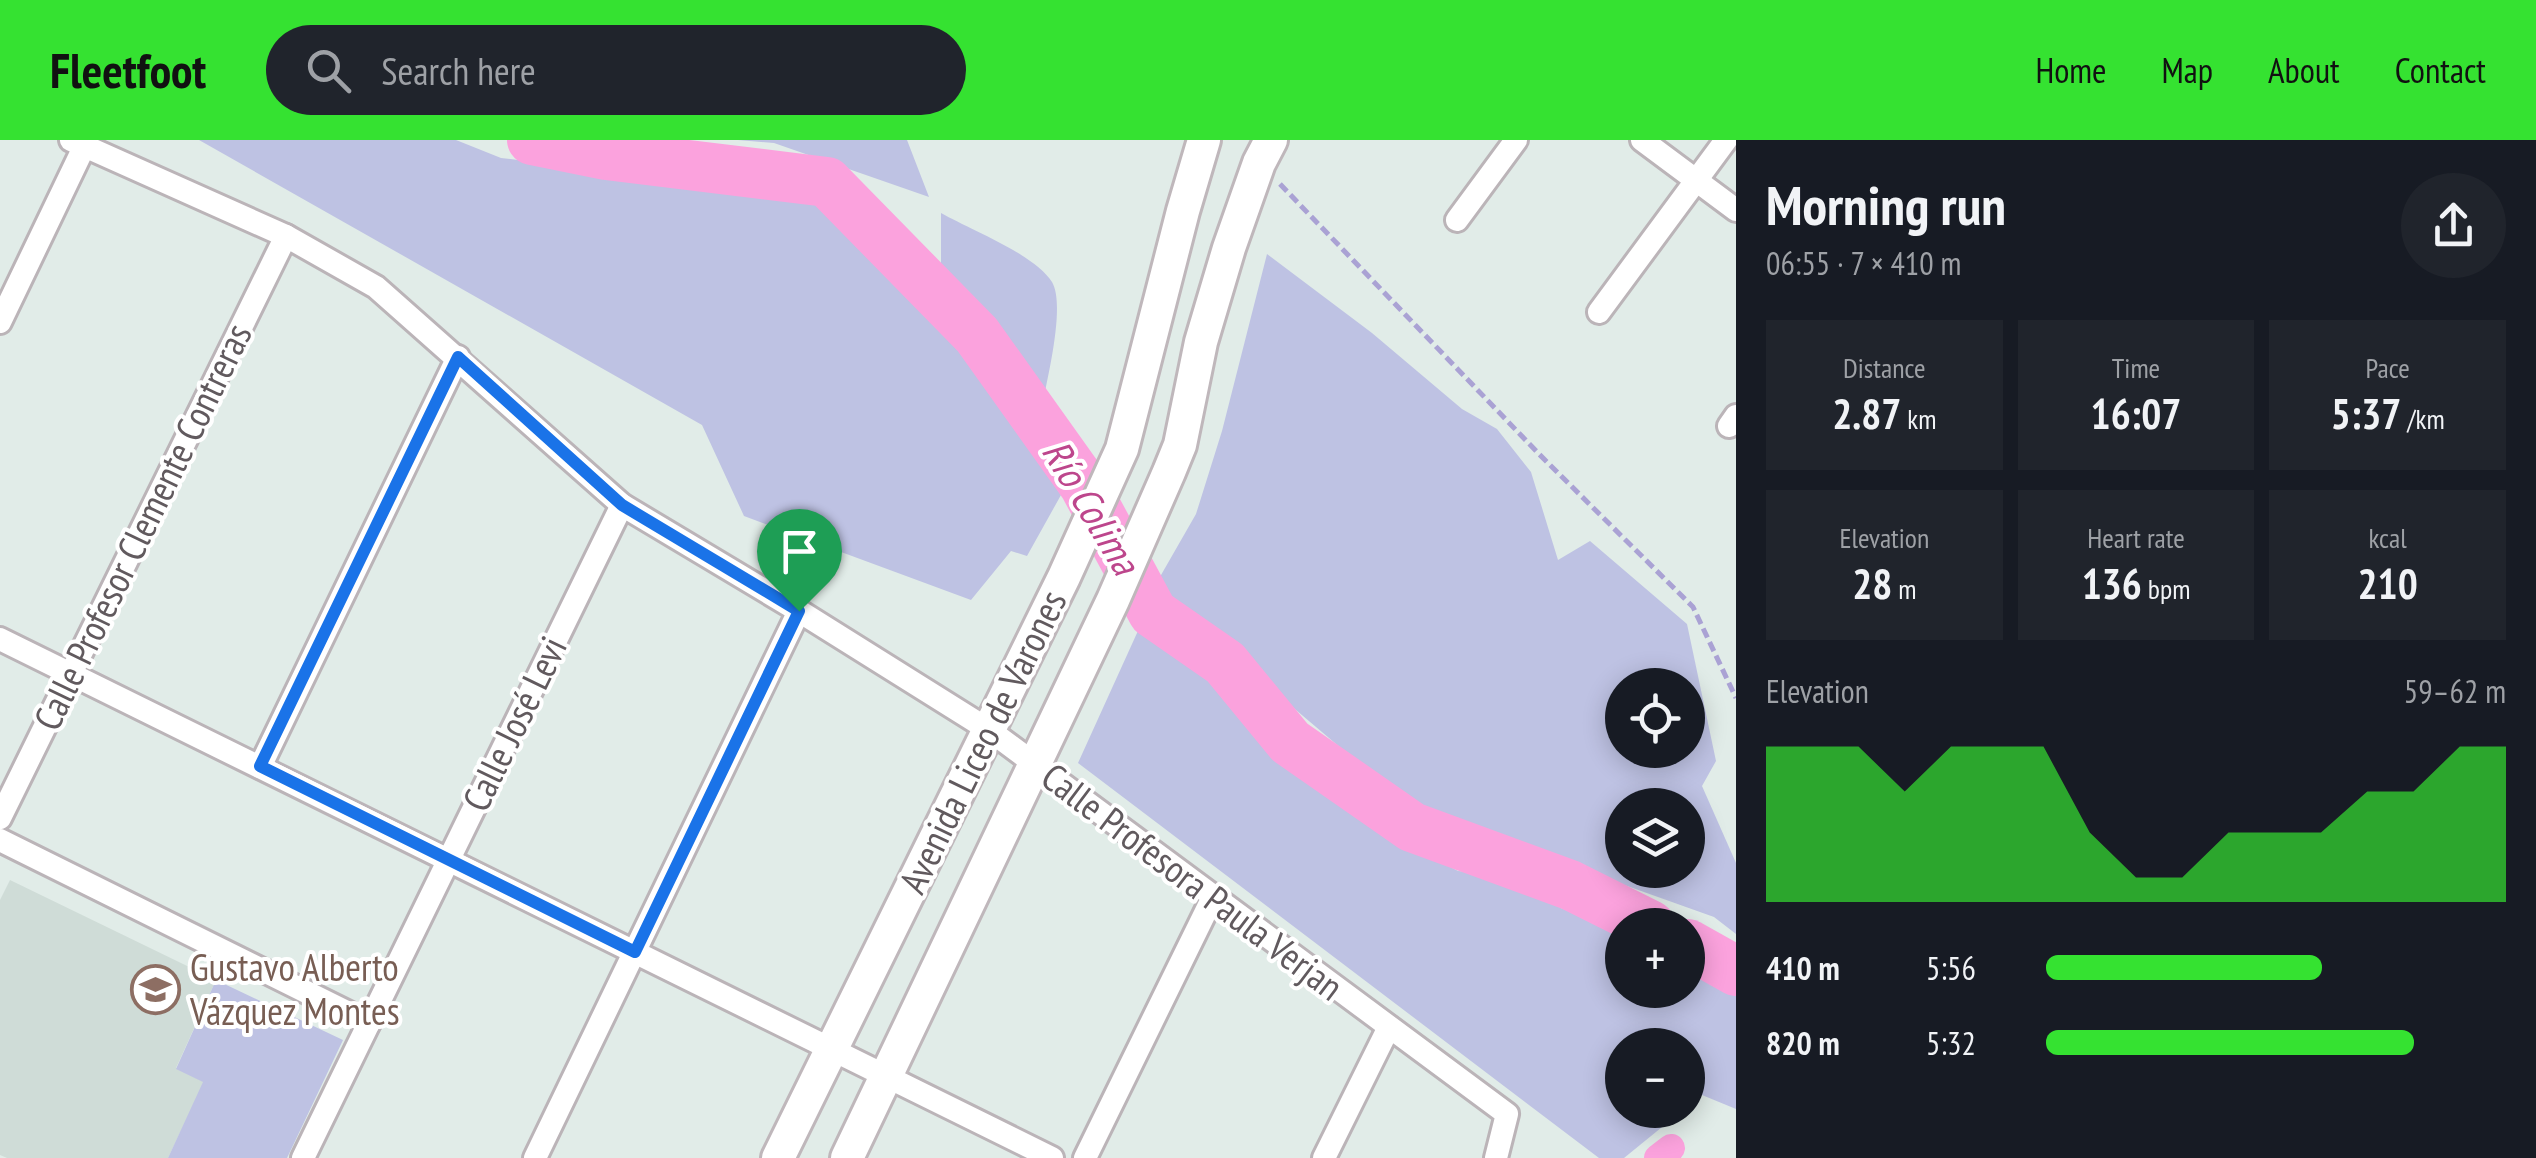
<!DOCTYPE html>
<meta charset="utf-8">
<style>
body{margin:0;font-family:"PT Sans Narrow",sans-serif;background:#20242c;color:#f1f3f6;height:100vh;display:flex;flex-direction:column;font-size:38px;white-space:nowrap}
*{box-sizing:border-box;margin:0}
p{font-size:32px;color:#9ea1a6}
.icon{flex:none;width:55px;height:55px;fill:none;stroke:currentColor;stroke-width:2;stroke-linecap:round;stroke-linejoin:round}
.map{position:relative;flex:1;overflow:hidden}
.panel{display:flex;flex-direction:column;background:#171b24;width:800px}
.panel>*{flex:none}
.controls{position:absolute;left:1605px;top:528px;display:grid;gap:20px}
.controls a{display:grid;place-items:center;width:100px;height:100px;border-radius:50%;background:#171b24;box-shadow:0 5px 25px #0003;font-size:50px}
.pin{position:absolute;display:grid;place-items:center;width:85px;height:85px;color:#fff;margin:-102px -42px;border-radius:50% 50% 50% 0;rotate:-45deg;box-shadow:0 0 10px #0007}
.pin .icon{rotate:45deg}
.round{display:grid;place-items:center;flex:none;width:105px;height:105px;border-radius:52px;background:#20242c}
.overview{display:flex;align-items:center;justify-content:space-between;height:170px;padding:0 30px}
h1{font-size:55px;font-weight:700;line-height:75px}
.stats{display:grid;grid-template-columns:repeat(3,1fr);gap:15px;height:170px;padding:10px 30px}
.stats div{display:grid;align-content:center;border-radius:0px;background:#20242c;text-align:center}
.stats b{font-size:42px;font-weight:700}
.stats small{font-size:28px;font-weight:400}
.stats p{font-size:28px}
.chart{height:280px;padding:20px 30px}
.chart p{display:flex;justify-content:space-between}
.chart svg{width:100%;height:180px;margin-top:10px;fill:#35e231;opacity:.7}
ul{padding:0 30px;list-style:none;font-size:32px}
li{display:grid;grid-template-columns:160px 120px 1fr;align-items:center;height:75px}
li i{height:25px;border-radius:12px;background:#35e231}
header{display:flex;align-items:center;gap:60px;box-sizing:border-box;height:140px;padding:0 50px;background:#35e231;color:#111}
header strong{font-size:48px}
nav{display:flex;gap:55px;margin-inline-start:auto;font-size:35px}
.search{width:700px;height:90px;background:#20242c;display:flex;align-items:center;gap:25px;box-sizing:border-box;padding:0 35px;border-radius:55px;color:#9ea1a6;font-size:38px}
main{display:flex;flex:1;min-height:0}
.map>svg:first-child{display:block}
.education{fill:#cfdcd7}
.green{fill:#bec2e3;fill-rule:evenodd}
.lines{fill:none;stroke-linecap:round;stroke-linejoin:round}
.canal{stroke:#fba2dd;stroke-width:28}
.river{stroke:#fba2dd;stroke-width:50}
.street-casing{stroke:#bbb4b8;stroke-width:28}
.secondary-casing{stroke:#bfb7bb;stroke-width:38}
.path{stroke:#aaa2d4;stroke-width:5;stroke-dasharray:10 5;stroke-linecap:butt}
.street{stroke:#fff;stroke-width:22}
.secondary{stroke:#fff;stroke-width:32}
.route-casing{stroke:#fff;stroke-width:20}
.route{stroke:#1a73e8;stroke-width:12}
.labels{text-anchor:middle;stroke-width:8;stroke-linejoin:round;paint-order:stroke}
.street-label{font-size:38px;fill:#615a5e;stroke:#fff}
.education-label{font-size:38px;fill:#785e54;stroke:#fff;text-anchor:start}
.water-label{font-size:40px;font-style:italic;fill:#bd468c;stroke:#fff}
</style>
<header>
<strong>Fleetfoot</strong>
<div class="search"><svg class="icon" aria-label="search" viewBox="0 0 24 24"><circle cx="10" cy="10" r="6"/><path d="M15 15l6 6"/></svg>Search here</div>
<nav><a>Home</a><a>Map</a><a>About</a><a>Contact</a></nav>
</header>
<main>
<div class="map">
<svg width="1736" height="1018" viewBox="0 0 1736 1018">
<rect width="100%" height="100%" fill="#e1ece8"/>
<path class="education" d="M10,740L216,840L176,928L204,942L168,1018H7L0,1015V760Z"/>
<g class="green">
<path d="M199,0H456L501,18L812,55L952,192L1061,355L1027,416L1011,411L971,460L744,376L702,285Z"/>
<path d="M738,0H907L929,57L774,3Z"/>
<path d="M941,73C971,90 1034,114 1052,142C1065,164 1049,231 1044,257L941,146Z"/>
<path d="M1267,114L1372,193L1462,269L1497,289L1531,332L1558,420L1590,401L1687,484L1716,621L1702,646L1736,723V794L1714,777L1414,670L1153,449L1196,374L1222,291ZM1622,545H1688V610H1622ZM1688,665V730H1622V665Z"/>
<path d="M1142,482L1203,518L1261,599L1369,684L1458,731L1504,735L1561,768L1622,793V850H1688V819L1703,826L1736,853V969L1702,955L1688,966V905H1622V970H1683L1624,1018H1599L1078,623Z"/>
<path d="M216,840L343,900L287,1018H168L203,942L176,929Z"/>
</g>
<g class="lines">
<path class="canal" d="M1658,1018L1671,1008"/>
<g class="river">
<path d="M532,0L606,15L827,42L977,195L1084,345L1153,473L1225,523L1290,602L1412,687L1570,745L1650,785"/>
<path d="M1688,804L1736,831"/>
</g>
<defs>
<g id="street">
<path d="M71,0L286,96L376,147L622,365L799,471L989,590L1507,974L1496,1018"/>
<path d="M1642,0L1736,70"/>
<path d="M1457,80L1516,0"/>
<path d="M1599,172L1726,0"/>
<path d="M0,182L84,7"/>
<path d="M1729,286L1736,276"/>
<path d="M0,499L1052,1018"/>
<path d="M260,627L458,217"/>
<path d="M0,678L286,96"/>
<path d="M0,700L369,883"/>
<path d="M303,1018L622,365"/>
<path d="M535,1018L799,471"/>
<path d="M1085,1018L1213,757"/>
<path d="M1324,1018L1389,887"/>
</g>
<g id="secondary">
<path d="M778,1018L1064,437L1122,309L1183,71L1204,0"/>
<path d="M847,1018L1113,460L1169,332L1180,305L1201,202L1229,108L1259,23L1271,0"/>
</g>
</defs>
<use href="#street" class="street-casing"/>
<use href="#secondary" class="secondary-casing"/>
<path class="path" d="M1280,44L1539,314L1693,467L1736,558"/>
<use href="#street" class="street"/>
<use href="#secondary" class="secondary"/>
</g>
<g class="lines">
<defs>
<path id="route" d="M458,217L622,365L799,471L635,812L260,626Z"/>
</defs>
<use href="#route" class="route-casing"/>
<use href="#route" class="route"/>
</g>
<defs>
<symbol id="school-ring" viewBox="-11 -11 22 22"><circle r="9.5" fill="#fff" stroke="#8d6e63" stroke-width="1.5"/><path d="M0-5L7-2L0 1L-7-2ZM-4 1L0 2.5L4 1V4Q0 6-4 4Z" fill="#8d6e63"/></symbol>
</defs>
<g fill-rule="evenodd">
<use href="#school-ring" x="128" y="822" width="55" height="55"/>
</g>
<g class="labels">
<g class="street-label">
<text transform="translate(143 387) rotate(-64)" y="13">Calle Profesor Clemente Contreras</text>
<text transform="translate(515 584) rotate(-64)" y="13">Calle José Levi</text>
<text transform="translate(983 602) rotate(-64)" y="13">Avenida Liceo de Varones</text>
<text transform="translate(1192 742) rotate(37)" y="13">Calle Profesora Paula Verjan</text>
</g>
<g class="education-label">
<text x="190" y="841">Gustavo Alberto<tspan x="190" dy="44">Vázquez Montes</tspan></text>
</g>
<g class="water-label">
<text transform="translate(1091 367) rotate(59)" y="14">Río Colima</text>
</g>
</g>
</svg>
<div class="controls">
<a><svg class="icon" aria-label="locate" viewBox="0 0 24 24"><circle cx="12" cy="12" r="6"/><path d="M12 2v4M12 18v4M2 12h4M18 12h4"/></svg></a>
<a><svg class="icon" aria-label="layers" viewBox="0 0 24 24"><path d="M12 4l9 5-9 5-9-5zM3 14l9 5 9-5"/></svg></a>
<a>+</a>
<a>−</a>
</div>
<div class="pin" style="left:799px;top:471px;background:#1e9e55"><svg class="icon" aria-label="arrive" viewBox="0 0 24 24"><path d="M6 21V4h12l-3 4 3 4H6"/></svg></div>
</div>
<section class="panel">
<div class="overview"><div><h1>Morning run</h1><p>06:55 · 7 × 410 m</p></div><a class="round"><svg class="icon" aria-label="share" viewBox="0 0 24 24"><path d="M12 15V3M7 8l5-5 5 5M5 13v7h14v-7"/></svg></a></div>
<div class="stats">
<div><p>Distance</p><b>2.87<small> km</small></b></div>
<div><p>Time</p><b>16:07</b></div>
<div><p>Pace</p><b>5:37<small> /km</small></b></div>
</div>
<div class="stats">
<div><p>Elevation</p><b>28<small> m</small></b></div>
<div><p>Heart rate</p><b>136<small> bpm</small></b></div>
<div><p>kcal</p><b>210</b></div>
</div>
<div class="chart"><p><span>Elevation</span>59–62 m</p>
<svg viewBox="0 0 160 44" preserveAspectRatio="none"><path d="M0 44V6L10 6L20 6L30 17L40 6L50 6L60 6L70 27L80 38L90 38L100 27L110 27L120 27L130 17L140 17L150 6L160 6V44z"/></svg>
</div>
<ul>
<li><b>410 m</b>5:56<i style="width:60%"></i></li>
<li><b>820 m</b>5:32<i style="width:80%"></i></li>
</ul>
</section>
</main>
